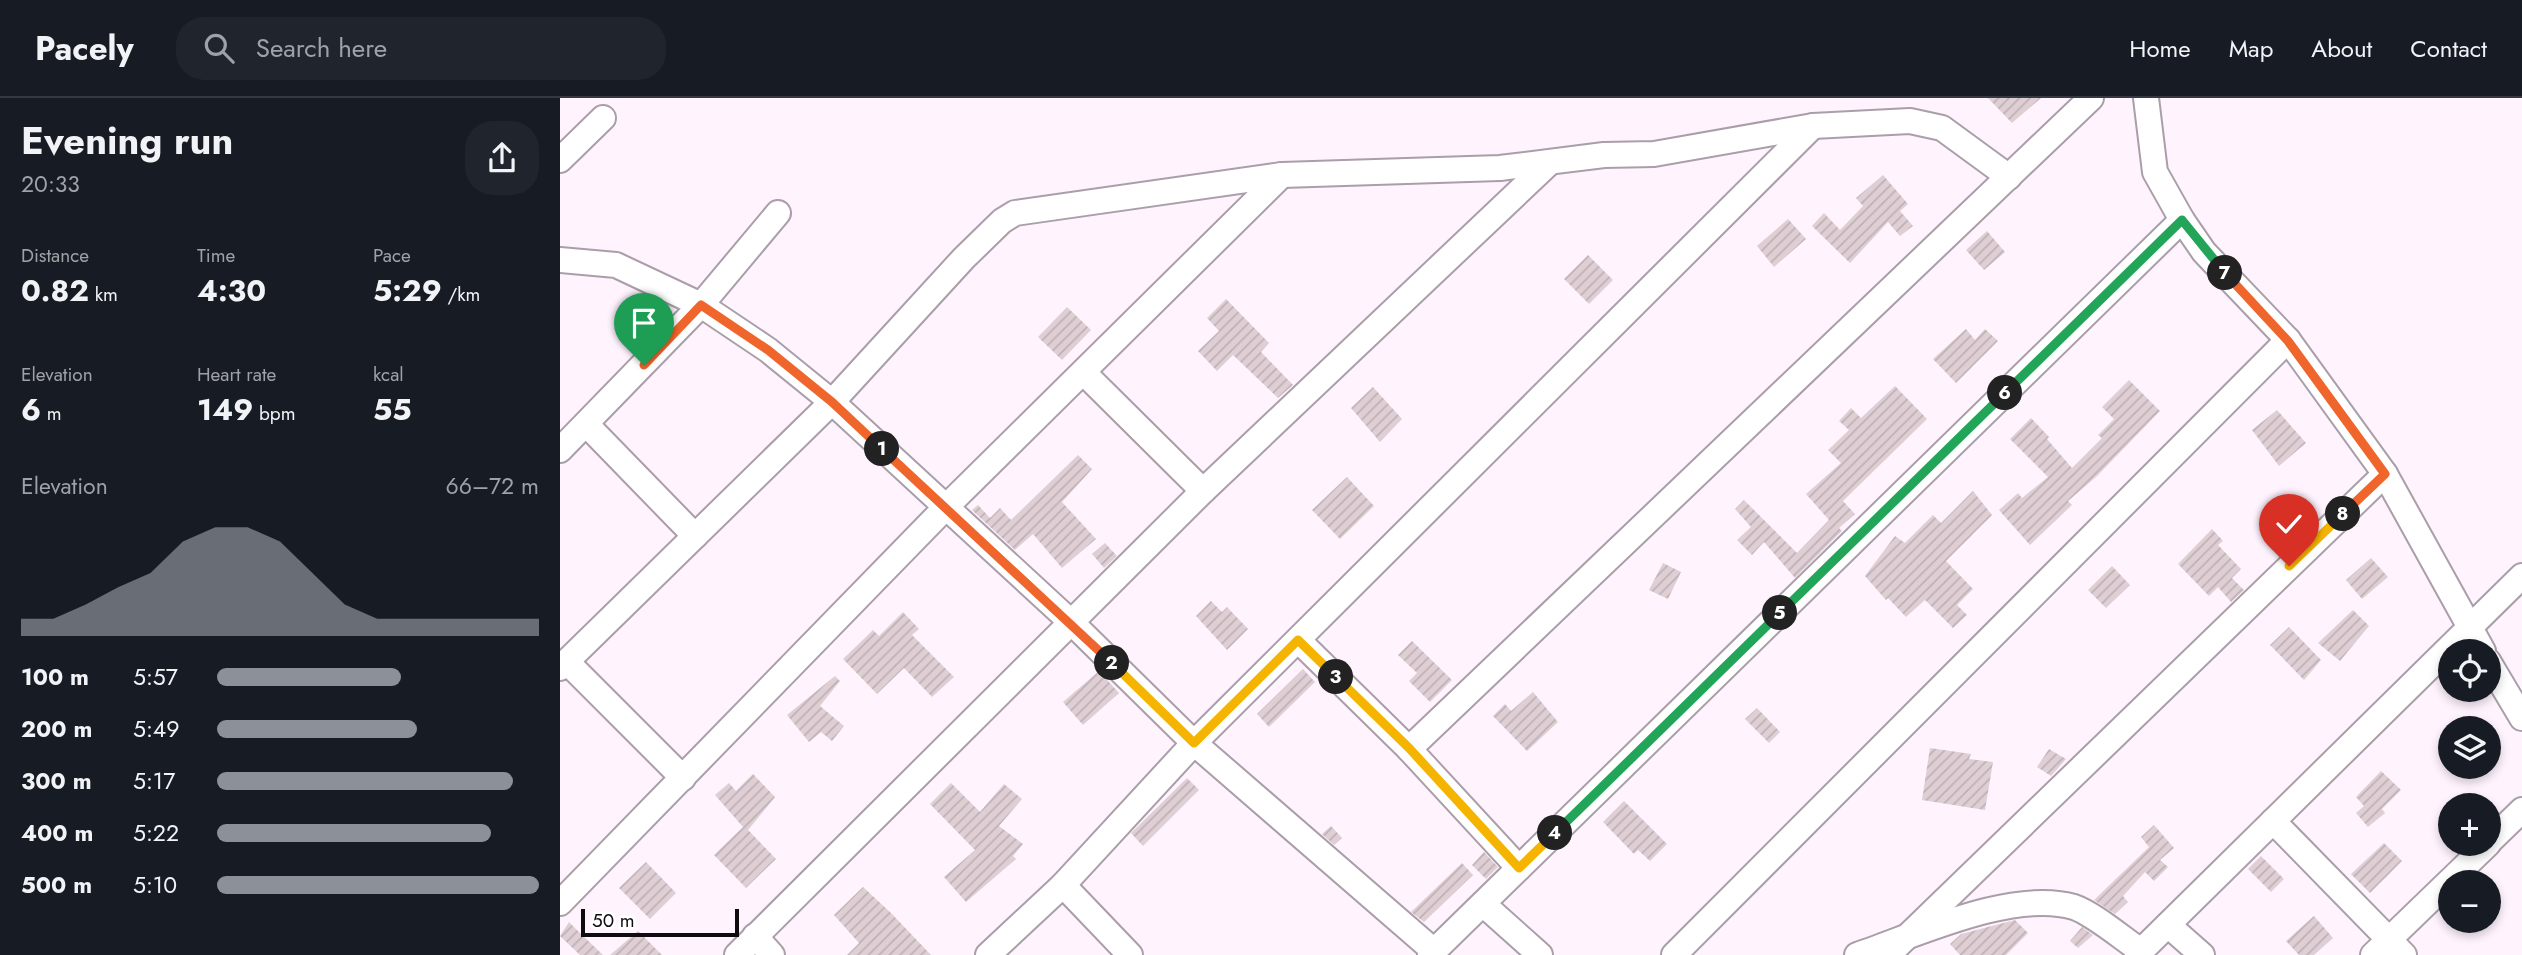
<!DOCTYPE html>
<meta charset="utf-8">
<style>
body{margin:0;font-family:Jost,sans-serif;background:#20242c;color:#f1f3f6;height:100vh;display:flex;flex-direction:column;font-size:26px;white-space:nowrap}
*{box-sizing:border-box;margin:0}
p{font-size:23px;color:#9ea1a6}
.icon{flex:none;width:38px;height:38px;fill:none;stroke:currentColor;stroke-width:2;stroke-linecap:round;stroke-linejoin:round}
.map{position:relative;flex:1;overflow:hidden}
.details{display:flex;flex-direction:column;background:#171b24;width:560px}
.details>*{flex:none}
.fabs{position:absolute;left:1878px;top:541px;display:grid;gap:14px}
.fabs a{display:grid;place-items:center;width:63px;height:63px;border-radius:50%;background:#171b24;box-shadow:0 4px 10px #0003;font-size:35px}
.scale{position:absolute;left:21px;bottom:18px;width:158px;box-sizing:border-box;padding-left:7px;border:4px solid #0f0c0f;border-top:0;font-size:19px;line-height:24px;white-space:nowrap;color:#0f0c0f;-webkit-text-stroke:5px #fff;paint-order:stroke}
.pin{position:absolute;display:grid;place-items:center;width:60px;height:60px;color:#fff;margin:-72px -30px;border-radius:50% 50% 50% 0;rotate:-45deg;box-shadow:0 0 7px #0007}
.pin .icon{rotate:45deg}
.km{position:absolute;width:35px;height:35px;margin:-18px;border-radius:50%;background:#222;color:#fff;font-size:19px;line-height:35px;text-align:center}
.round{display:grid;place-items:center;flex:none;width:74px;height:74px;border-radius:28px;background:#20242c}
.head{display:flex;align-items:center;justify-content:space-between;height:119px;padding:0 21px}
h1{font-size:38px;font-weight:700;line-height:52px}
.stats{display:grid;grid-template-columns:repeat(3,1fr);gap:10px;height:119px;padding:7px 21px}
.stats div{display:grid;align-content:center}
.stats b{font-size:30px;font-weight:700}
.stats small{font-size:19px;font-weight:400}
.stats p{font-size:19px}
.chart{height:196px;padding:14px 21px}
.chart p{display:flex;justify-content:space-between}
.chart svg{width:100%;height:126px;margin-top:7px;fill:#8c9099;opacity:.7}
ul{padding:0 21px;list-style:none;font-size:23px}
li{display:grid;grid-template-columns:112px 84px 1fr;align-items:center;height:52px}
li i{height:18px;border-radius:9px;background:#8c9099}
header{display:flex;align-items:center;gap:42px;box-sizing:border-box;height:98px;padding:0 35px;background:#171b24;border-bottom:2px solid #363941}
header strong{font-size:33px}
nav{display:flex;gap:38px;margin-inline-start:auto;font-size:24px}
.search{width:490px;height:63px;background:#20242c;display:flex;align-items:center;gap:18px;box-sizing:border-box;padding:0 24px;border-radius:28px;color:#9ea1a6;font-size:26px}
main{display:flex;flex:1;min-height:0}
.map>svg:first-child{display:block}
.building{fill:url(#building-hatch)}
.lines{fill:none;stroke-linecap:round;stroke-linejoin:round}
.street-casing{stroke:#a99ea9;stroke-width:28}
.street{stroke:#fff;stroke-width:24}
.split-1-casing{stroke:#fff;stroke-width:14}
.split-2-casing{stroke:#fff;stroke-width:14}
.split-3-casing{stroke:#fff;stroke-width:14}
.split-4-casing{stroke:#fff;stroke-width:14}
.split-5-casing{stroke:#fff;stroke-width:14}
.split-6-casing{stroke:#fff;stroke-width:14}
.split-7-casing{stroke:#fff;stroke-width:14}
.split-8-casing{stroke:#fff;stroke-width:14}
.split-9-casing{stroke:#fff;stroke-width:14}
.split-1{stroke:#f0652b;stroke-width:9}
.split-2{stroke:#f0652b;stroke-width:9}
.split-3{stroke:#f5b400;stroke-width:9}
.split-4{stroke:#f5b400;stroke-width:9}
.split-5{stroke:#22a559;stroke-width:9}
.split-6{stroke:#22a559;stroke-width:9}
.split-7{stroke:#22a559;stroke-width:9}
.split-8{stroke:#f0652b;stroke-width:9}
.split-9{stroke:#f5b400;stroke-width:9}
</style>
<header>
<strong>Pacely</strong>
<div class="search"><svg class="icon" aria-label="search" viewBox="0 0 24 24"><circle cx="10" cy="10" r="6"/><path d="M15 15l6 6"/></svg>Search here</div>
<nav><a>Home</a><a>Map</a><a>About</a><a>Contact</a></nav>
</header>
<main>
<section class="details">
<div class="head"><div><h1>Evening run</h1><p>20:33</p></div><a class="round"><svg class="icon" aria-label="share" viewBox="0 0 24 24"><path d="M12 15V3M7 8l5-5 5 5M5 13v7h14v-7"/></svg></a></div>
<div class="stats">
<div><p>Distance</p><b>0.82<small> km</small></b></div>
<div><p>Time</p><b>4:30</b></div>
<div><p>Pace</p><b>5:29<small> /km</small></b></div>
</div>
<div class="stats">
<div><p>Elevation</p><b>6<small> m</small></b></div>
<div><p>Heart rate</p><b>149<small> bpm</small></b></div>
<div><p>kcal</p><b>55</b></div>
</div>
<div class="chart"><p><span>Elevation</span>66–72 m</p>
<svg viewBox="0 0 160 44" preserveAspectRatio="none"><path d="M0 44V38L10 38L20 33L30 27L40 22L50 11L60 6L70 6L80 11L90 22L100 33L110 38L120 38L130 38L140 38L150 38L160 38V44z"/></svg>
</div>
<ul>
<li><b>100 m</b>5:57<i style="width:57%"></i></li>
<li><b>200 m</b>5:49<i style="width:62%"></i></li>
<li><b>300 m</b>5:17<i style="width:92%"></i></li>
<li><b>400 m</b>5:22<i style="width:85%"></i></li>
<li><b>500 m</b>5:10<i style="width:100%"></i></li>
</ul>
</section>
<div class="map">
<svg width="1962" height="857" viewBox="0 0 1962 857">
<defs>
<pattern id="building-hatch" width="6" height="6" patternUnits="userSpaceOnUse" patternTransform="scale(1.75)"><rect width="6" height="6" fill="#dfcfd4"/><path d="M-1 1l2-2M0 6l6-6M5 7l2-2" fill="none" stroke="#beb1b5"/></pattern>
</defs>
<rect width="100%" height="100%" fill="#fff3fe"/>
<g class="building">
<path d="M1428,0H1481L1452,25Z"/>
<path d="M1323,77L1348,106L1340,113L1353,128L1340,138L1328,124L1290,165L1252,128L1264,115L1280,132L1303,108L1296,100Z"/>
<path d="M1228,121L1246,141L1214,169L1197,148Z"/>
<path d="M1427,133L1445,154L1424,172L1406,152Z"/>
<path d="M1028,157L1053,182L1029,206L1004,181Z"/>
<path d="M666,201L709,245L701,254L733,287L718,300L673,257L657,273L638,253L659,233L647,220Z"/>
<path d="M507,209L531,232L502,262L478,239Z"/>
<path d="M1406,231L1415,242L1425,231L1438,243L1396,285L1373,261Z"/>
<path d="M1569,282L1600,313L1537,378L1508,403L1512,407L1470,447L1439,412L1458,395L1462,400L1488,379L1450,341L1471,320L1489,339L1487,341L1512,370L1542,340L1538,337L1554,321L1542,309Z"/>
<path d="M1335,288L1367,321L1283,403L1295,416L1279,430L1282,433L1235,480L1204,444L1192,457L1177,442L1191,429L1175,411L1184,402L1237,455L1269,422L1246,396L1281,365L1268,352L1289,332L1279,323L1291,310L1301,320Z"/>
<path d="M813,289L842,321L820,344L791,310Z"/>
<path d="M1717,312L1746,345L1719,368L1692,332Z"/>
<path d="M518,357L532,371L502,404L536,441L502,470L473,436L455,452L412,412L418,407L430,420L440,410L451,422Z"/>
<path d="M787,379L814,408L780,441L752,412Z"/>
<path d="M1413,393L1432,417L1386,463L1413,491L1397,507L1407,517L1393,530L1365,502L1346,519L1328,500L1326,502L1305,478L1335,438L1345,445L1373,417L1381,425Z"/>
<path d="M1652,431L1663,443L1658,447L1681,471L1672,480L1684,492L1671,504L1658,489L1649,498L1618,466Z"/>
<path d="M545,445L557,458L544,470L532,456Z"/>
<path d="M1811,460L1828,479L1802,501L1786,482Z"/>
<path d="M1103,465L1121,474L1108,501L1089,492Z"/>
<path d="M1552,468L1570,487L1546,510L1528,492Z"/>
<path d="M651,503L662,514L667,509L688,531L667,552L636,518Z"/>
<path d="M1793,512L1809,528L1780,563L1758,545Z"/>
<path d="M343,514L359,531L352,537L394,579L372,599L344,570L317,596L283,561L313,532L319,538Z"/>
<path d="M1729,529L1761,562L1744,582L1710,547Z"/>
<path d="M852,543L892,582L870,604L849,583L857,575L838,557Z"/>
<path d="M743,571L755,584L709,629L697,616Z"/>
<path d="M539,573L559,595L523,627L503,604Z"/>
<path d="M275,578L280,583L260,608L284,628L272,643L261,634L249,644L227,617Z"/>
<path d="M973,594L998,624L967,653L933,618L945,606L951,613Z"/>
<path d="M1197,610L1220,634L1209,645L1185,621Z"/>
<path d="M1370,650L1411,656L1409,661L1433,664L1425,712L1362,702Z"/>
<path d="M1489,651L1506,661L1491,678L1477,669Z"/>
<path d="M1821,673L1841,692L1822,711L1825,715L1808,729L1796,715L1804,708L1796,699Z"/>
<path d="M193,676L215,699L188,732L216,761L186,790L154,757L183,729L155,697L169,685L176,693Z"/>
<path d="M627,680L639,692L583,748L571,735Z"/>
<path d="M391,685L420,714L444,686L462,701L439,728L463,746L453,758L456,761L406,804L384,779L415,752L370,706Z"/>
<path d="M1064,703L1107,746L1090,763L1078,752L1074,756L1043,724Z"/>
<path d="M1594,727L1614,750L1600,762L1608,769L1594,783L1585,774L1563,798L1568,804L1555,816L1534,802L1589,749L1581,739Z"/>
<path d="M771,728L782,740L774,747L762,736Z"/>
<path d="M1824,745L1842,763L1810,795L1791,776Z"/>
<path d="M924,754L938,769L926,781L912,767Z"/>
<path d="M1701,758L1724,781L1711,794L1688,771Z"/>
<path d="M86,764L116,795L90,821L59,790Z"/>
<path d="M902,765L913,777L864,824L851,814Z"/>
<path d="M303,789L330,814L371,857H287L299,845L274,817Z"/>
<path d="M1754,818L1773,840L1754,857H1739L1726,843Z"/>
<path d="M1455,822L1468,835L1446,857H1400L1390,846L1401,836Z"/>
<path d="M9,824L18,833L43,857H20L0,838Z"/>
<path d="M1522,829L1533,837L1518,850L1510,843Z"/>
<path d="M78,833L102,857H50Z"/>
</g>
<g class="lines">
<defs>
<g id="street">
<path d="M1586,0L1595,74L1622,122"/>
<path d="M0,62L43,20"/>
<path d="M0,162L56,167L141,207L208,252L272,304L512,525L634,645L874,853"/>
<path d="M524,275L643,393"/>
<path d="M27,327L135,438"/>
<path d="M0,352L141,207L218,115"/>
<path d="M738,542L849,651L959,770"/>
<path d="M1928,563L1962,620"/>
<path d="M7,564L123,680"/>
<path d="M0,570L272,304L404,160L442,123L455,115L722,77L940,70L1044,57L1094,56L1253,28L1350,23L1382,30L1449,79"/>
<path d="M849,651L1531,0"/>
<path d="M1713,723L1844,857"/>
<path d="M1928,745L1962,712"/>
<path d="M503,787L570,857"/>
<path d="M0,805L385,410L722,77"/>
<path d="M923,806L980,857"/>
<path d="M1608,827L1642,857"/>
<path d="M195,838L212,857"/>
<path d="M177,857L643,393L988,66"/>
<path d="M428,857L503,787L634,645L1253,28"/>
<path d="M870,857L1622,122L1644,154L1728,242L1825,376L1923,553"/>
<path d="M1114,857L1728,242"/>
<path d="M1297,857C1356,837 1453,791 1514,809C1534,816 1563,841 1581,853"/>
<path d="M1328,857L1825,376"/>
<path d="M1577,857L1962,478"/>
<path d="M1813,857L1928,746"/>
</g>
</defs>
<use href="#street" class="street-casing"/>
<use href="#street" class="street"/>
</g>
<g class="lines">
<defs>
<path id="split-1" d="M84,267L141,207L208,252L272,304L322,351"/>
<path id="split-2" d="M322,351L552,565"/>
<path id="split-3" d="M552,565L634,645L738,542L776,579"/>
<path id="split-4" d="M776,579L849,650L959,770L995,735"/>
<path id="split-5" d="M995,735L1220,515"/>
<path id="split-6" d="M1220,515L1445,295"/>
<path id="split-7" d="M1445,295L1622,122L1665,175"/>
<path id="split-8" d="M1665,175L1728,243L1825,376L1783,416"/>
<path id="split-9" d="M1729,468L1783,416"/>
</defs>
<use href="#split-1" class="split-1-casing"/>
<use href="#split-2" class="split-2-casing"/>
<use href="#split-3" class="split-3-casing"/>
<use href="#split-4" class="split-4-casing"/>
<use href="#split-5" class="split-5-casing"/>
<use href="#split-6" class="split-6-casing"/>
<use href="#split-7" class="split-7-casing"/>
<use href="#split-8" class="split-8-casing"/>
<use href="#split-9" class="split-9-casing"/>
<use href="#split-1" class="split-1"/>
<use href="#split-2" class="split-2"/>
<use href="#split-3" class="split-3"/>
<use href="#split-4" class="split-4"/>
<use href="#split-5" class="split-5"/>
<use href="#split-6" class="split-6"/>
<use href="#split-7" class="split-7"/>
<use href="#split-8" class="split-8"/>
<use href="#split-9" class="split-9"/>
</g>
</svg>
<div class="fabs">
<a><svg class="icon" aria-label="locate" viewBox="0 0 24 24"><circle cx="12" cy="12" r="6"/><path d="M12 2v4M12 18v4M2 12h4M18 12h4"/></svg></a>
<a><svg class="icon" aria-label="layers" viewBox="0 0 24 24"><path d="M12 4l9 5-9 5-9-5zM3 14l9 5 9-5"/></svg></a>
<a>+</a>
<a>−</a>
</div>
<div class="scale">50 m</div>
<div class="pin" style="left:84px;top:267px;background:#1e9e55"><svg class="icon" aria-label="arrive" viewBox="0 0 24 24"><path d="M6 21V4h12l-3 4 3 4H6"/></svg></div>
<div class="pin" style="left:1729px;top:468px;background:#d93025"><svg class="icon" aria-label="check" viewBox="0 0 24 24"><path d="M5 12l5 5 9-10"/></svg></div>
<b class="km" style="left:322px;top:351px">1</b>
<b class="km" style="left:552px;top:565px">2</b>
<b class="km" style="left:776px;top:579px">3</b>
<b class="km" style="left:995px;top:735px">4</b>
<b class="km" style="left:1220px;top:515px">5</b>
<b class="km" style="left:1445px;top:295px">6</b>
<b class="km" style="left:1665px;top:175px">7</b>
<b class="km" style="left:1783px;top:416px">8</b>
</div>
</main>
